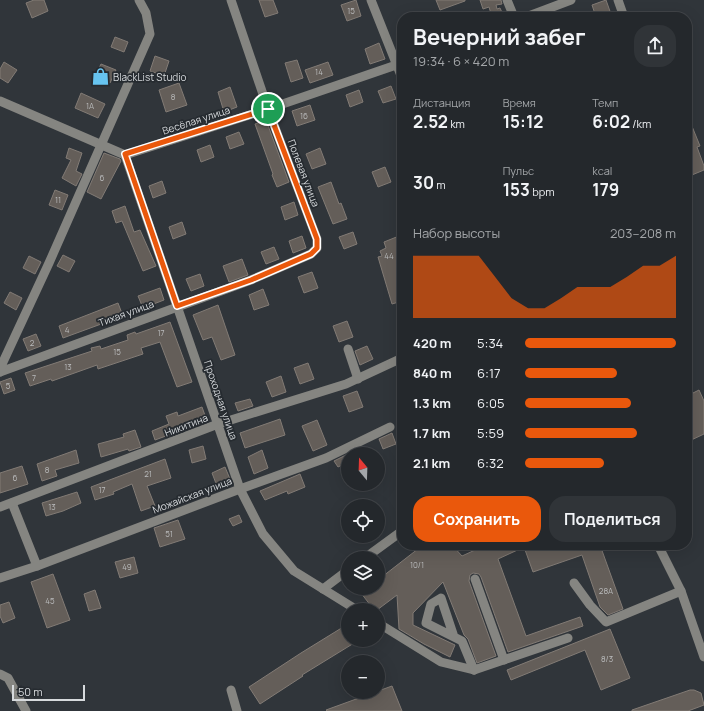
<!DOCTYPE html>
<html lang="ru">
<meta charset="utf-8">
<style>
body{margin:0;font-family:Manrope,sans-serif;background:#303438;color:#f1f3f6;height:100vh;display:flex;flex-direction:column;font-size:15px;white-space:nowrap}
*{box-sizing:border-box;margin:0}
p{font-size:13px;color:#a3a6a9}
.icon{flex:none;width:22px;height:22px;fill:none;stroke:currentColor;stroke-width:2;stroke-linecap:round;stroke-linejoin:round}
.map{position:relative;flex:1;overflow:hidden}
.sheet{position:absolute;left:397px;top:12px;width:295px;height:538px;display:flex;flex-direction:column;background:#24282c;border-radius:16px;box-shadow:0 4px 16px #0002,0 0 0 1px #414448}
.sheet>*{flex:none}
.needle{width:26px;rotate:341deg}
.tools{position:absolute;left:341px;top:447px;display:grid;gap:8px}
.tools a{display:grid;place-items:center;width:44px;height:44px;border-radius:50%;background:#24282c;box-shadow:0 4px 16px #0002,0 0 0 1px #414448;font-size:20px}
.scale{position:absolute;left:12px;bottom:10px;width:73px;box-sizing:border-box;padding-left:4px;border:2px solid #d7dadd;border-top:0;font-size:11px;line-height:14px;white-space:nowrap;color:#d7dadd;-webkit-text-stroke:3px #262b30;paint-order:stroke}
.pin{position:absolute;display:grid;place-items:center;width:34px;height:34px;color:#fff;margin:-17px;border:2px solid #fff;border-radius:50%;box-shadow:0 1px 4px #0007}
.round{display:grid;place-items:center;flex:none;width:42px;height:42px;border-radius:16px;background:#303438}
.overview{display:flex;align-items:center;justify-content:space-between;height:68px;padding:0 16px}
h1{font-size:22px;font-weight:700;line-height:30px}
.metrics{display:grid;grid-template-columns:repeat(3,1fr);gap:6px;height:68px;padding:4px 16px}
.metrics div{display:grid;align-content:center}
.metrics b{font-size:17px;font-weight:700}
.metrics small{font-size:11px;font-weight:400}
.metrics p{font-size:11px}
.chart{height:112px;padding:8px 16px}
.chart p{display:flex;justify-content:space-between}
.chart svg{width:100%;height:72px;margin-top:4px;fill:#ea580c;opacity:.7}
.cta{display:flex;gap:8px;margin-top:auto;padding:8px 16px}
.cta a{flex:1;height:46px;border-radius:16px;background:#ea580c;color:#fff;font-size:16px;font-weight:700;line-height:46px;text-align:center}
.cta a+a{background:#303438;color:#f1f3f6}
ul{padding:0 16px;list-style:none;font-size:13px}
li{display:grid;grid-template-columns:64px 48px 1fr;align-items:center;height:30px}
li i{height:10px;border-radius:5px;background:#ea580c}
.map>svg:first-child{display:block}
.building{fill:#645e59;stroke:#827b75}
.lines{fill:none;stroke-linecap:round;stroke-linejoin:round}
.minor{stroke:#858581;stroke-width:9}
.route-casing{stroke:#fff;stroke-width:8}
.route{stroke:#ea580c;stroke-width:5}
.labels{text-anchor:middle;stroke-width:3.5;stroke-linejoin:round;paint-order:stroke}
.number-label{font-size:8px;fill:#babbbc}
.poi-label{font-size:10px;fill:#d7dadd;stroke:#262b30;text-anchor:start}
.street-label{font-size:10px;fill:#d7dadd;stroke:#262b30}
</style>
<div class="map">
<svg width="704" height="711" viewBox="0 0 704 711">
<rect width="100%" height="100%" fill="#30353a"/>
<g class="building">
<path d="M34,0H44L48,11L32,18L26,3Z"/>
<path d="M259,0H273L278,13L265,17Z"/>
<path d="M356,0L361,16L347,21L341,5Z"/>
<path d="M436,0H465V1L440,10Z"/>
<path d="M480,0H501L502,4L496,5L497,9L500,8L504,17H492L489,7L483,9Z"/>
<path d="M606,0L612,17H596L592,5Z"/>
<path d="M115,37L128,42L124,52L111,47Z"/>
<path d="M379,43L385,59L370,64L365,49Z"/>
<path d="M155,56L169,61L164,76L150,71Z"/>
<path d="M297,60L303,78L291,82L285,63Z"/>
<path d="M4,62L17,70L8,83L0,78V69Z"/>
<path d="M328,62L333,75L310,83L305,70Z"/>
<path d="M101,64L116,70L110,83L95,77Z"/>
<path d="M179,83L187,105L166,112L159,90Z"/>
<path d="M391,86L396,99L383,103L378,91Z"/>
<path d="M230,87L237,107L224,112L218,92Z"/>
<path d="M359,90L363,102L350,107L346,95Z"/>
<path d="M81,93L105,104L98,118L75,108Z"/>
<path d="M310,105L315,120L297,126L292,111Z"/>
<path d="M687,114L700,146L697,147L704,166V170L687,177Z"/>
<path d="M266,120L289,182L277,187L272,175L273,174L255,124Z"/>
<path d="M239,132L244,144L230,149L226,137Z"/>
<path d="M210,145L214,157L201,162L197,150Z"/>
<path d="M69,148L82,153L76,171L82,174L76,186L62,178L71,160L66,158Z"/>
<path d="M320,148L326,164L312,169L306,154Z"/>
<path d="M104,153L120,159L121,161L101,199L87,192Z"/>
<path d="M385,167L391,182L378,187L372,172Z"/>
<path d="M162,181L166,193L153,198L149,186Z"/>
<path d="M331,182L339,204L341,203L347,219L333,224L318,187Z"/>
<path d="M55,190L68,195L62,210L49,205Z"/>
<path d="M294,202L298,215L285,220L281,207Z"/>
<path d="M125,206L134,232L140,230L156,266L143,271L122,221L116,223L112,211Z"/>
<path d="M182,222L186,234L173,239L169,227Z"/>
<path d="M353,232L357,244L344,249L339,237Z"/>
<path d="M302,236L306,248L293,253L289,241Z"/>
<path d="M399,236L402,244L397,245L400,255L397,256L401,270L397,272L402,288V301L392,304L378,257L382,256L380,251L386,248L384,242Z"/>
<path d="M274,247L279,259L266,264L261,252Z"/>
<path d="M63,255L75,261L69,272L57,266Z"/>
<path d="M29,256L41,262L35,274L23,268Z"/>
<path d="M242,259L248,275L229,282L223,266Z"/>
<path d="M312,272L318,288L304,293L298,277Z"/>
<path d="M200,274L204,286L191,291L186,279Z"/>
<path d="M160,288L164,300L143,308L138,296Z"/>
<path d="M263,289L269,305L254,310L249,295Z"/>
<path d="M10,292L22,298L16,310L4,303Z"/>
<path d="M118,303L123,316L63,338L59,326Z"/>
<path d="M218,305L235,355L221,360L212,337L203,340L193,315Z"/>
<path d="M347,321L353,337L339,342L333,326Z"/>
<path d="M170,322L192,382L177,387L160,342L141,348L143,354L98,369L97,365L52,381L51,379L30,386L25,373L92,351L91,348L100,346L101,349L128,340L127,335L135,332L136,334Z"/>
<path d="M36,334L41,346L28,351L23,339Z"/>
<path d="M367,346L373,359L360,365L355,351Z"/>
<path d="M308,363L314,379L300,384L294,368Z"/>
<path d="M281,376L286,392L272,397L266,382Z"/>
<path d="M11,378L15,390L4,394L0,382Z"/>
<path d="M699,390L704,401V434L687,442V396Z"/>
<path d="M357,391L363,407L349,412L343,396Z"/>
<path d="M250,399L253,406L238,411L235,403Z"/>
<path d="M202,407L207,421L155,440L152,431L169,424L166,416L177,412L178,416Z"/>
<path d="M280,419L285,435L245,448L240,433Z"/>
<path d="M317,420L327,445L313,451L302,426Z"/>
<path d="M135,430L141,447L129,451L128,449L101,457L98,444L124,437L123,434Z"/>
<path d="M392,433L396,444L383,449L379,439Z"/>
<path d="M203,446L206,459L192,463L189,450Z"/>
<path d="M76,450L79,463L55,470L57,476L42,481L37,464Z"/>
<path d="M262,450L268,468L254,474L248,457Z"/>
<path d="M348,454V462L338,467L334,461Z"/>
<path d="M165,459L171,478L147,486L155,506L141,511L132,484L113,492L114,494L95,500L91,487Z"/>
<path d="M22,466L28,484L0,493V473Z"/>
<path d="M225,467L230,479L217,486L212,473Z"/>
<path d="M300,474L305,487L288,494L287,491L265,500L260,491Z"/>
<path d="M77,492L81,503L63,511L46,516L42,503Z"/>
<path d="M239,515L242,522L233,526L229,519Z"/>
<path d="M178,520L185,539L160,547L154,528Z"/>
<path d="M423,545H452L462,556L486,545H600L623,609L608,615L600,607L582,555L533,572L524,547L498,559L526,636L580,617L583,626L508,652L481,577L479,574L473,573L470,575L469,581L496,656L477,663L468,639L464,635L443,582L413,613V625L455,645L450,657L424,644L399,629L397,595L377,610H374L361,593L368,588H378V580Z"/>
<path d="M134,557L138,573L120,578L115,562Z"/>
<path d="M53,574L70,620L47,628L31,582Z"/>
<path d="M95,590L101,608L89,611L84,594Z"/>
<path d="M9,602L15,618L3,623L0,616V605Z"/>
<path d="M348,624V640H359L302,675L303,676L260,704L249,687L301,653Z"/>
<path d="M610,629L630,678L601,690L585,650L511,680L507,670Z"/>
<path d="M392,686L402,711H327L326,710Z"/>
<path d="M690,690H694L701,693L704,705L688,711H632V710Z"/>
</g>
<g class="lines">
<g class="minor">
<path d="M371,0L402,78"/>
<path d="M507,0L514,17"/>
<path d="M618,0L624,17"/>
<path d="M526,17L571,0"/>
<path d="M0,101L125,155L268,109L402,63"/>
<path d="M125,155L240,489L263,534L294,571L357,610"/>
<path d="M348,349L358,379"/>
<path d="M0,372L251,280L311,254L317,248V239L268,109L231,0"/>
<path d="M0,372L3,362L49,263L150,34L146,13L139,0"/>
<path d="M12,503L37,566"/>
<path d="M0,507L218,424L346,384L402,358"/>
<path d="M658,545L681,591L704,657"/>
<path d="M365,558L402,531"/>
<path d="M0,578L37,566L240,489L326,458L390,427"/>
<path d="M475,579L504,660"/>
<path d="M574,583L590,605L606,622L681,591"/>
<path d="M323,589L348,570"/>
<path d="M378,623L441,662L474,670"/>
<path d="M454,637L441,598L431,604L426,623L462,641L474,670"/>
<path d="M474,670L568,638"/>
<path d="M0,674L8,678L26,711"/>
<path d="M231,690L237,711"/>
</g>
</g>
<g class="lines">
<defs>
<path id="route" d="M268,109L317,239V248L311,254L251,280L177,306L125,154Z"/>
</defs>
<use href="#route" class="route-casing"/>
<use href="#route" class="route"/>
</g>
<defs>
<symbol id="shop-bare" viewBox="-9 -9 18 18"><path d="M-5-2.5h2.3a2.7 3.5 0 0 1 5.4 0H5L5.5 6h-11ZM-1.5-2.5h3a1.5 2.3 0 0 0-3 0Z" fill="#67c4f0" stroke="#262b30" stroke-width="2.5" paint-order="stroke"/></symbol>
</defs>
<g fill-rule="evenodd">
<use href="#shop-bare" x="88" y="64" width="25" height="25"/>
</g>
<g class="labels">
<g class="number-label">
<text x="351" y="14">15</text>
<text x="319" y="75">14</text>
<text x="173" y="100">8</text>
<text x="90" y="109">1А</text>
<text x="304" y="119">16</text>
<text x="102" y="181">6</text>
<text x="58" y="203">11</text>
<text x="389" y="259">44</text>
<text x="67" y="333">4</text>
<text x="161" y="336">17</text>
<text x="32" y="346">2</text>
<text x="117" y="355">15</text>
<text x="68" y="370">13</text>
<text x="34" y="381">7</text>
<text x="8" y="389">5</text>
<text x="47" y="473">8</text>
<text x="148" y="477">21</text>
<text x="15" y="481">6</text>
<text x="102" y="493">17</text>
<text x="52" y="510">13</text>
<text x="169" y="537">51</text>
<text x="417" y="568">10/1</text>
<text x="127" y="570">49</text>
<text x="606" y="594">28А</text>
<text x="50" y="604">45</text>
<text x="607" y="662">8/3</text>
</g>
<g class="poi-label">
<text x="113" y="81">BlackList Studio</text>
</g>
<g class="street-label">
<text transform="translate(196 120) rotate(-18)" y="4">Весёлая улица</text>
<text transform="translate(304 173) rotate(69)" y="4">Полевая улица</text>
<text transform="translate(126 313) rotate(-20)" y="4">Тихая улица</text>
<text transform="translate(221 400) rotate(71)" y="4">Проходная улица</text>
<text transform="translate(186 425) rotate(-21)" y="4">Никитина</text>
<text transform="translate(192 495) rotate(-21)" y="4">Можайская улица</text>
</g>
</g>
</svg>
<div class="tools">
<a><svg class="needle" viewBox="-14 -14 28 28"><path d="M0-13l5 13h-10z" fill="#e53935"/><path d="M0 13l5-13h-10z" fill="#a3a6a9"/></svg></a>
<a><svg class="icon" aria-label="locate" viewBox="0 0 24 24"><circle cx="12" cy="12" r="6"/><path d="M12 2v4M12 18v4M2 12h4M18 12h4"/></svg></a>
<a><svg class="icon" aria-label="layers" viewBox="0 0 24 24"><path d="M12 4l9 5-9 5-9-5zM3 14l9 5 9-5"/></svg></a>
<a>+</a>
<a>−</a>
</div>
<div class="scale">50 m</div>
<div class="pin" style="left:268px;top:109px;background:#1e9e55"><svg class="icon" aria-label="arrive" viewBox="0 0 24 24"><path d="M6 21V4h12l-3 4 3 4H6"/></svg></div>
<section class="sheet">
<div class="overview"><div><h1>Вечерний забег</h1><p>19:34 · 6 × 420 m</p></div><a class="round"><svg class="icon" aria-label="share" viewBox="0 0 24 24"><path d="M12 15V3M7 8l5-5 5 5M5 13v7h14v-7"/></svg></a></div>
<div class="metrics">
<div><p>Дистанция</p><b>2.52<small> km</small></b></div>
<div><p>Время</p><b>15:12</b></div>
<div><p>Темп</p><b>6:02<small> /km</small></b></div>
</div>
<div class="metrics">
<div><b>30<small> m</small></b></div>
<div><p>Пульс</p><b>153<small> bpm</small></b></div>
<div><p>kcal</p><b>179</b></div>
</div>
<div class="chart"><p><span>Набор высоты</span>203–208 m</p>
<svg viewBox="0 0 160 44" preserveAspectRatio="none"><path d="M0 44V6L10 6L20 6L30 6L40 6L50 19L60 32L70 38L80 38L90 32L100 25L110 25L120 25L130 19L140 12L150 12L160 6V44z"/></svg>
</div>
<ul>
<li><b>420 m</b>5:34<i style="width:100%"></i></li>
<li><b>840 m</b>6:17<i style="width:61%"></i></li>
<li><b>1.3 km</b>6:05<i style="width:70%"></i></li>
<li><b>1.7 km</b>5:59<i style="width:74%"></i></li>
<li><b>2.1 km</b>6:32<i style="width:52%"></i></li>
</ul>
<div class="cta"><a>Сохранить</a><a>Поделиться</a></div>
</section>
</div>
